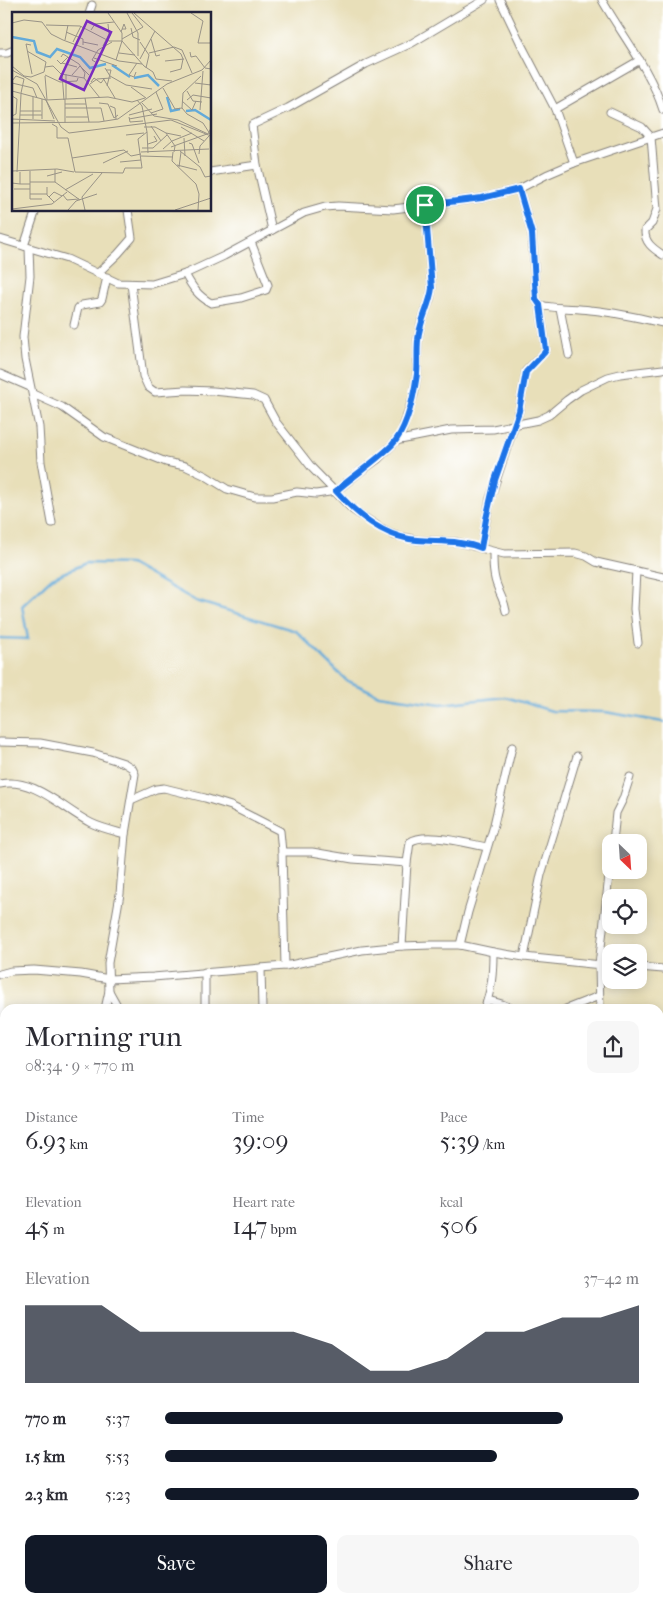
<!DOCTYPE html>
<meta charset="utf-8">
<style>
body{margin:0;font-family:"IM FELL French Canon",serif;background:#f7f7f7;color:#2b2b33;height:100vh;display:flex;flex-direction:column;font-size:19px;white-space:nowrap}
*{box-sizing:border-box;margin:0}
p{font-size:16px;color:#7c7c81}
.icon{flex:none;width:28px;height:28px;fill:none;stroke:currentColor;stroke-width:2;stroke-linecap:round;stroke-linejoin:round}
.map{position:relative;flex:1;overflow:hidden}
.sheet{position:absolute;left:0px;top:1004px;width:664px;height:599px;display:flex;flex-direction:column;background:#fff;border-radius:15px 15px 0 0;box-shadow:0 2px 12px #0003}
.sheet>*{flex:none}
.needle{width:32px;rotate:155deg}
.fabs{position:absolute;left:602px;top:834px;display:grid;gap:10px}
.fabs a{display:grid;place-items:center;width:45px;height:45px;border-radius:10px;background:#fff;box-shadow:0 2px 12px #0003;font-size:25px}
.pin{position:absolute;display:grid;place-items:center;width:42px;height:42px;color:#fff;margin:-21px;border:2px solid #fff;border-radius:50%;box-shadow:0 1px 5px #0007}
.round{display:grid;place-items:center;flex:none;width:52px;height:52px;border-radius:10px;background:#f7f7f7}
.overview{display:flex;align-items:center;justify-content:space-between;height:85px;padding:0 25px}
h1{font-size:28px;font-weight:600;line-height:38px}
.metrics{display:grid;grid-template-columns:repeat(3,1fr);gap:8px;height:85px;padding:5px 25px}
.metrics div{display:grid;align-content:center}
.metrics b{font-size:25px;font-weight:600}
.metrics small{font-size:14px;font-weight:400}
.metrics p{font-size:14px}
.chart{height:140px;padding:10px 25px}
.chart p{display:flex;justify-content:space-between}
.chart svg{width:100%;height:90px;margin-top:5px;fill:#111827;opacity:.7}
.button{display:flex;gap:10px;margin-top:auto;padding:10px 25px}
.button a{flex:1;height:58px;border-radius:10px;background:#111827;color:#fff;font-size:20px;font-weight:600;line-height:58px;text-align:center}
.button a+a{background:#f7f7f7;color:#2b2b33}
ul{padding:0 25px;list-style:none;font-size:16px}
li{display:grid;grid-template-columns:80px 60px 1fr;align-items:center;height:38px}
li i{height:12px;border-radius:6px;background:#111827}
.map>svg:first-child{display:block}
.water{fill:#63aad9;stroke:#42668a}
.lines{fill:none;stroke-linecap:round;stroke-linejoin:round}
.stream{stroke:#63aad9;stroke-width:2.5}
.minor-casing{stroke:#85807a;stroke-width:9}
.minor{stroke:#fff;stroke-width:7}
.route-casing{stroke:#fff;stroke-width:10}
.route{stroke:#1a73e8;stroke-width:6}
.inset-river{fill:none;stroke:#63aad9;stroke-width:2.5}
.inset-road{fill:none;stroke:#999387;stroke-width:1}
.view{fill:#7b2cbf;fill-opacity:0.15;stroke:#7b2cbf;stroke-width:2.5}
.inset-edge{fill:none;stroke:#22223b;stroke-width:2.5}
</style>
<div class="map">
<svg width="663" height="1602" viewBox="0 0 663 1602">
<rect width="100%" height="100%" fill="#fff"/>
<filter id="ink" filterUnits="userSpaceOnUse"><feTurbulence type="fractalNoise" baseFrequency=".02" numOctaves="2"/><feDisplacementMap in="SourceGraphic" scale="10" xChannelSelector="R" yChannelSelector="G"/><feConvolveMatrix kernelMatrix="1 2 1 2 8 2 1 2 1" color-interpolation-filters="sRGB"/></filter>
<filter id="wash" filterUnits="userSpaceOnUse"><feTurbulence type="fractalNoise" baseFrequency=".0096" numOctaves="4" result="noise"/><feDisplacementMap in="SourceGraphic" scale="20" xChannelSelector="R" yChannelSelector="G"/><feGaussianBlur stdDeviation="1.12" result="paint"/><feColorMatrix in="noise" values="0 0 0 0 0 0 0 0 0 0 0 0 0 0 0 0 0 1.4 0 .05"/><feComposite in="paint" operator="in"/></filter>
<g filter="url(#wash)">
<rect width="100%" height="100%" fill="#e8dfb9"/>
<path class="water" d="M487,1598H619L615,1602H483Z"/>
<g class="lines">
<path class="stream" d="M0,638L28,639L22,606L52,578L86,563L130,564L196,601L296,631L346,680L379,695L441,704L505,697L552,711L605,712L663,722"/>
</g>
</g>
<g filter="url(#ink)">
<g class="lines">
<defs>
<g id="minor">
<path d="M500,0L521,44L555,109L574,163"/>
<path d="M602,0C623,37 650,69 663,110"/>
<path d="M89,14L92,5"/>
<path d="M0,53H7L14,50"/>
<path d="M555,109L640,60"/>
<path d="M610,112L642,127L651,137L657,209L652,223L645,230C644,243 654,249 663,255"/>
<path d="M210,172L257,165"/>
<path d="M519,189L532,234L536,299L540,305C556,309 573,308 590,310C615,312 639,318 663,323"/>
<path d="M272,230L257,165L252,125L288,108L366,64L412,43L484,0"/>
<path d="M0,239L67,259L118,283L152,284L185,274L224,256L304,213L325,207L338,206L393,209L482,198L519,189L546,175L574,163L663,133"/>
<path d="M24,246L36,210"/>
<path d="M29,248L30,276L23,337L25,359L39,427L41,462L52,523"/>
<path d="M98,273L118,254L132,238L128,210"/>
<path d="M185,274C192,287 198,296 211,303L241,298L266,290L268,285L251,242"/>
<path d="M131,284L143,376L148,387L155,392L185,390L213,391L253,395L264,400L276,422L312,468L353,510L379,527L394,535L417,540L457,542L504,554L575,553L586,556L596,562L663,577"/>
<path d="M560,308L569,355"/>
<path d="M74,325L78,308L82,305L100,302L102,299L107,277"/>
<path d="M0,374L30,387"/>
<path d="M33,394L62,407L104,437L151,456L166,462L185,466L206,476L227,489L255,497H272L297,492L316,494L336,491L361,471L378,459L393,444L401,434L414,394L417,373L418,338L421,324L430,299L432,288L425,205"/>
<path d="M395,441L451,430L493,429L538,420L549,415L567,400L581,390L608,377L620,374L663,369"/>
<path d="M481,548L490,499L519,411L526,371L544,353L546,350L540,305"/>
<path d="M493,552C493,564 493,577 498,588C501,598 504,599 506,611"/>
<path d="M636,571L634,609L638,643"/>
<path d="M0,742L40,743L93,753L124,763L132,768L135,774L125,834L120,894L108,963L109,991L105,1009"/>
<path d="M0,784C34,777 63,809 91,823C101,828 114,831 125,834"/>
<path d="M131,800L156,789L164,788L205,798L231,806L280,831L282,852L285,966"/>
<path d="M613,842L616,813L623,799L630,777"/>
<path d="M282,852H312L353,859L407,863"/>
<path d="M460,945L468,912L493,829L512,747"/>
<path d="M402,946L407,863L410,842C425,831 469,844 487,847"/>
<path d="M524,957L541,875L577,756"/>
<path d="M639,967L663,969"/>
<path d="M261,968L262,1009"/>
<path d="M205,972V1009"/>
<path d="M0,974L11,971L34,970L81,974L109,979L153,977L285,966L362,950L402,946L431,945H460L493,952L524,957L611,966"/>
<path d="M109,991L119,1009"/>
<path d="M488,1000L502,1004L513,1009"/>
<path d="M484,1009C492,990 493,972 493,952"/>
<path d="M566,1009L599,996"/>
<path d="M600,1009L599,965L611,858"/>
<path d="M659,1152H663"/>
<path d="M0,1206L5,1203"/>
<path d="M0,1367L5,1368"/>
<path d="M659,1410H663"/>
<path d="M0,1581L5,1580"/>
<path d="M55,1598L57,1602"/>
<path d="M176,1598L178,1602"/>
<path d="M304,1598L305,1602"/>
<path d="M436,1602L438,1598"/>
</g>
</defs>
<use href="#minor" class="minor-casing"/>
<use href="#minor" class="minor"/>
</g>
</g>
<g class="lines" filter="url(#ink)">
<defs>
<path id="route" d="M519,189L532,234L536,299L540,305L546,350L544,353L526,372L519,411L495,480L486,519L481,548C460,540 439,542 417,540C384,537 357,515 336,491C354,475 375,462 392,445C407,429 414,395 417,374C418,363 417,351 418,340C419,322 430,306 432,288L425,205L482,198Z"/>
</defs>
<use href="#route" class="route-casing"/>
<use href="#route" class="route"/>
</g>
<g transform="translate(12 12)">
<rect width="199" height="199" fill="#e8dfb9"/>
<path class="inset-river" d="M0,25L22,29L25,40L38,45L45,37L68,45L78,56L94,52M100,53L118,65M122,66L136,63L147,74M155,85L159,99L168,97M174,99L183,98L199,108"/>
<path class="inset-road" d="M96,1L110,21V29L132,54L141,60L144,67L160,69M115,1L126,21V44M122,1L169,42L171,47M179,1L191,9L186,31H199M0,11L12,8L30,10L39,22L51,28L107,49L130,52M34,13L68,14L97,29H110L104,48M119,16L121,25L128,28M79,18L83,12L102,10M54,20L71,27V33M109,20L112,12L114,17H110M110,27L131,15L120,1M139,27L144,44L148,43M53,28L56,13M61,30L69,14M71,30L86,33M128,30L137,43L134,56M19,33L14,32L20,62M91,34L97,22L96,12M15,39L34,50L33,55M178,40L179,45L184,44L193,56L199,57M107,41L123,43M137,41L162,35L170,38L180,61M49,45L51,42L67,52L73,61L72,66M82,46L105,54M128,47L143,19M45,48L49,52L56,45M153,49L172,47M50,51L65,55M85,51L80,48L86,38L100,30M0,54L12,64L19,65L32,60L33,55L41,54L49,62L72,66L88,86M93,56L98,64L114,73L140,77M0,58L25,72L49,115L57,121L159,108L199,124M94,58H99L95,74M124,60L122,65L117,63L125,51M158,60L169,57L171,47M50,62L52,88M54,62V87M33,63L48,70L65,69L66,66M60,63L68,54L77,63M33,64L35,88M91,66L103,86M0,69L4,64L12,67L9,81M79,70L82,66L89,71L92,67M0,71L21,76L25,86M183,71L199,73M78,72L85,67L99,66M119,75L134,86M151,76L163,97L170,96M0,79L34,88L96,85L120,90L133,86M175,79L181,89L190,90M0,84L5,87L4,102L0,104M73,86L77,110M30,87V107M53,87V111M34,88L42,107M175,88L181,83L199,86M170,89L180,98L184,89M87,91L96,92L102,106L106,103M130,91L142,104L166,108L196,122L199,116M53,92H74M98,94L103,96L104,107M53,96H74M74,96H89L92,109M170,96L175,102L191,111L198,122L199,152M170,96L171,81L189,64M188,98L191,59M8,99H29M139,101L151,97L144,80M8,103H30M117,103L140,97M54,105H76M117,105L118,110L131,109M0,107L43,109M21,107V85M117,107L145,102M0,111L87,110L106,107L155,72L190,58L199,48M40,112L45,115V126H56L63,160L111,161L113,156H130L126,127L135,120L130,94L125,88M139,114L149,129M132,115H143L154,121L163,134L162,140M169,115L192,129M135,120L136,141M154,121L169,124M114,123L132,121M172,126L173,144M177,131L180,132L187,151M136,132L145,129L142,124M159,135L195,122M130,136H141L155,123M151,137L160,129L180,121M168,139L188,155L193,165L199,164M129,140L197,137M161,140L160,149L184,172L187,182L186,198M187,142L188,134L197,124M129,144L161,145M60,146L112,138L119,144L129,142M108,150L129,148M91,151L116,139M165,153L185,158M167,155L169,140M43,157V170L68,188M0,159L45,157L62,160M5,160L9,82M35,164L50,160M18,170H43M0,171L8,172V160M8,172H18V159M18,172V187H30M35,175V183L42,190M2,177H18M53,178L81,162M18,182H35M51,183L55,188L67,187M37,185L42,180L50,184M0,197L40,192L55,180M56,198L64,189L85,182M73,198L70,185L90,161M163,198L199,186"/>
<path class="view" d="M75,9L99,20L72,78L48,67Z"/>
<rect width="199" height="199" class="inset-edge"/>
</g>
</svg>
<div class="fabs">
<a><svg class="needle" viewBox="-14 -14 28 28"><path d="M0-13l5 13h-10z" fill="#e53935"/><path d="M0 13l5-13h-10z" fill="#7c7c81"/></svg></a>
<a><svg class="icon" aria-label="locate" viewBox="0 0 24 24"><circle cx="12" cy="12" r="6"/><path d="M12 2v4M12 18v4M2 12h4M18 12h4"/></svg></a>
<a><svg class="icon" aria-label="layers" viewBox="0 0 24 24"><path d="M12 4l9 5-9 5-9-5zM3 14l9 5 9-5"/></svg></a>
</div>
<div class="pin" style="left:425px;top:205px;background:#1e9e55"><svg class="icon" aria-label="arrive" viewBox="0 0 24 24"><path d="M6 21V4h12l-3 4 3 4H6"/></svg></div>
<section class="sheet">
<div class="overview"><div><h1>Morning run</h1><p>08:34 · 9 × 770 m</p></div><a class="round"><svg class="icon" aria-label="share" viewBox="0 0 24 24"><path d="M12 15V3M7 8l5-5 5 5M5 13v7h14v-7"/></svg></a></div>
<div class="metrics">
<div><p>Distance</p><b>6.93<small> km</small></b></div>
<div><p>Time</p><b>39:09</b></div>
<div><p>Pace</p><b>5:39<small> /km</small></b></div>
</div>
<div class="metrics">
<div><p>Elevation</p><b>45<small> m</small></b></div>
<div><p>Heart rate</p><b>147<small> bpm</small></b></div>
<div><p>kcal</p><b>506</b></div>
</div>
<div class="chart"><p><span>Elevation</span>37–42 m</p>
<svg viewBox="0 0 160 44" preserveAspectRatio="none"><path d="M0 44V6L10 6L20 6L30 19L40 19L50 19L60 19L70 19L80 25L90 38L100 38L110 32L120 19L130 19L140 12L150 12L160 6V44z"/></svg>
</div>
<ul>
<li><b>770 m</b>5:37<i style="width:84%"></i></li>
<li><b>1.5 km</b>5:53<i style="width:70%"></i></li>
<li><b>2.3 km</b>5:23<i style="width:100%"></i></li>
</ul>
<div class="button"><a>Save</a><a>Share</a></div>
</section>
</div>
